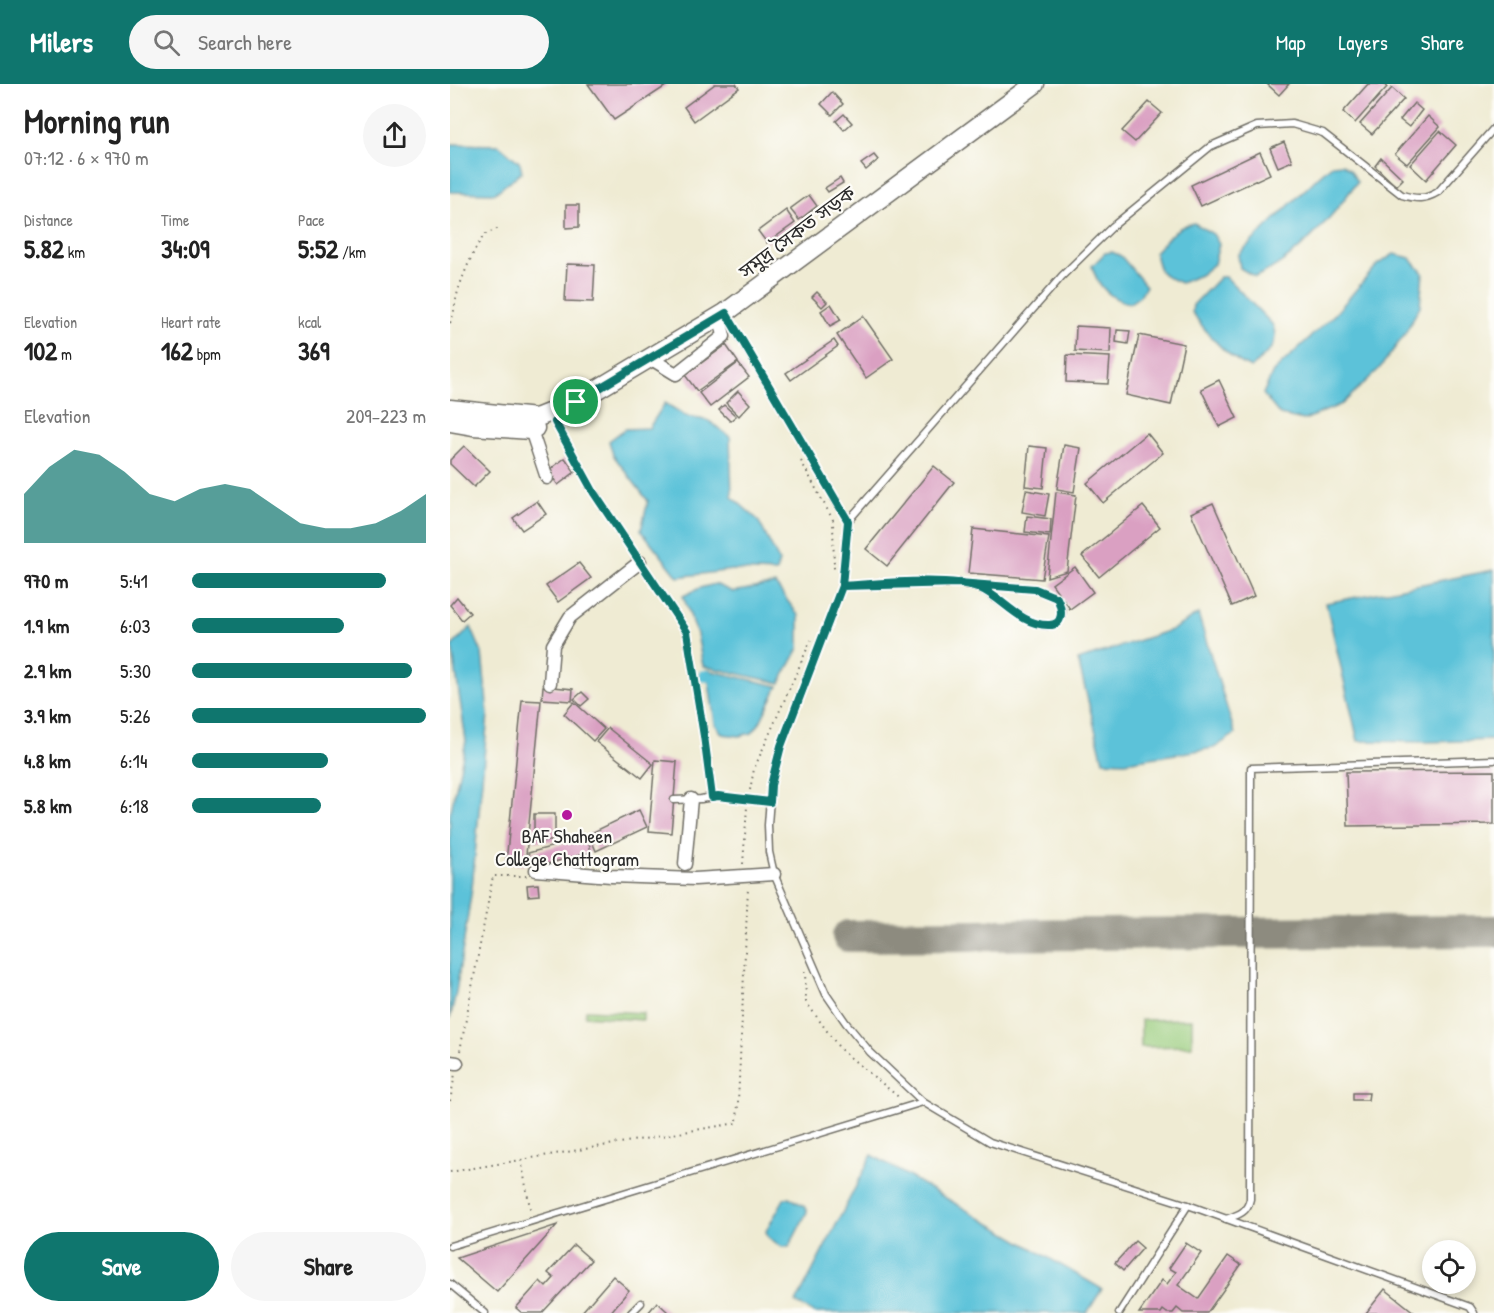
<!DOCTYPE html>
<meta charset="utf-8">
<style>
body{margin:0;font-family:"Patrick Hand","Noto Sans Bengali",sans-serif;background:#f6f6f6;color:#222;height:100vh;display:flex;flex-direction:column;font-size:22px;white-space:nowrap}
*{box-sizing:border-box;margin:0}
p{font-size:20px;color:#767676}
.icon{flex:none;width:33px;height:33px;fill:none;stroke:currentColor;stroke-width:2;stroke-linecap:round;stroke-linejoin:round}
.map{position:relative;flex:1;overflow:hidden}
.panel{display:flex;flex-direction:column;background:#fff;width:450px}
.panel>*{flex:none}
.tools{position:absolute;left:972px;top:1156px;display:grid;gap:12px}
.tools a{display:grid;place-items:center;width:54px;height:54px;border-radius:50%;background:#fff;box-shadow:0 3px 9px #0003;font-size:30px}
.pin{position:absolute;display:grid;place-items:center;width:51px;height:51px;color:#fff;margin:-26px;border:3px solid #fff;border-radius:50%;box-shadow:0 2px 6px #0007}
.round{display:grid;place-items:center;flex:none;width:63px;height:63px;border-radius:32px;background:#f6f6f6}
.overview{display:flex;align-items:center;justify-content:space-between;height:102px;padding:0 24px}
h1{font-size:33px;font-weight:700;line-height:45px}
.metrics{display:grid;grid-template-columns:repeat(3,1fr);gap:9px;height:102px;padding:6px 24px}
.metrics div{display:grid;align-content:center}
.metrics b{font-size:26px;font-weight:700}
.metrics small{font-size:16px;font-weight:400}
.metrics p{font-size:16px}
.chart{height:168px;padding:12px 24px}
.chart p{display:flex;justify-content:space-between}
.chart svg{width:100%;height:108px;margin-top:6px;fill:#0f766e;opacity:.7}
.cta{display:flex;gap:12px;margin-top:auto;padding:12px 24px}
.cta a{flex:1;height:69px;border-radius:36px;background:#0f766e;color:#fff;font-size:24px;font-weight:700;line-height:69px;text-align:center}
.cta a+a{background:#f6f6f6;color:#222}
ul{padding:0 24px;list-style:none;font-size:20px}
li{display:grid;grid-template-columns:96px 72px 1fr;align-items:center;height:45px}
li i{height:15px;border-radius:8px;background:#0f766e}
header{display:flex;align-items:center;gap:36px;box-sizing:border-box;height:84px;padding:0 30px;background:#0f766e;color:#fff}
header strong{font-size:28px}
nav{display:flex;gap:33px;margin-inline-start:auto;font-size:21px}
.search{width:420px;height:54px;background:#f6f6f6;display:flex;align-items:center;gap:15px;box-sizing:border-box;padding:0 21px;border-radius:33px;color:#767676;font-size:22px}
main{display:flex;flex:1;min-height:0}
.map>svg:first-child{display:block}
.green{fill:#99cc7d;stroke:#627c54;stroke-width:1.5}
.water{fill:#5cc2d9;stroke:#447682;stroke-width:1.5}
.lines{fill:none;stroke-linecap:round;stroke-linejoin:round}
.canal{stroke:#5cc2d9;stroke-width:12}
.taxiway{stroke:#8d8b7f;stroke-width:32}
.building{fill:#daa0c2}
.lane-casing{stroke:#706e66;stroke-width:9}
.street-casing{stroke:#706e66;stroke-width:15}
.secondary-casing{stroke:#706e66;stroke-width:21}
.path{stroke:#706e66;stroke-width:2;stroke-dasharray:1.5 4.5;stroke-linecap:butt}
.lane{stroke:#fff;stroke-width:6}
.street{stroke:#fff;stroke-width:12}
.secondary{stroke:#fff;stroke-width:18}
.route-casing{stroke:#fff;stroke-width:12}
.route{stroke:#0f766e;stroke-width:8}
.poi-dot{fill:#b5179e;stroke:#fdfcf7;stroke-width:2}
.labels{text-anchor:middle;stroke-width:4.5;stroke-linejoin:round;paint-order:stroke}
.street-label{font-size:20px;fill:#2b2b2b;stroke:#fdfcf7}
.poi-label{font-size:20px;fill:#2b2b2b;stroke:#fdfcf7}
</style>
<header>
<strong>Milers</strong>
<div class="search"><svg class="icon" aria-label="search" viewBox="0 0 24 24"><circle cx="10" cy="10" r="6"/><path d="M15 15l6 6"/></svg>Search here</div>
<nav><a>Map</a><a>Layers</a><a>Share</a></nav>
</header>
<main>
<section class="panel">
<div class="overview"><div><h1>Morning run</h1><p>07:12 · 6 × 970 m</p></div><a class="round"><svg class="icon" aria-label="share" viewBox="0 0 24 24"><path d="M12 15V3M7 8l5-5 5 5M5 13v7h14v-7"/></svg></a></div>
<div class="metrics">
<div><p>Distance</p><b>5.82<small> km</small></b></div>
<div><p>Time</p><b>34:09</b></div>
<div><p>Pace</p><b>5:52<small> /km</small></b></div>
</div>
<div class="metrics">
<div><p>Elevation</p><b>102<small> m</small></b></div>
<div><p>Heart rate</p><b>162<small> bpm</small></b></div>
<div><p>kcal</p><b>369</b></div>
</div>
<div class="chart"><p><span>Elevation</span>209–223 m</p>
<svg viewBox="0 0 160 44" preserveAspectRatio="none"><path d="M0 44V24L10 13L20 6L30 8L40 15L50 24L60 27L70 22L80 20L90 22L100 29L110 36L120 38L130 38L140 36L150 31L160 24V44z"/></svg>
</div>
<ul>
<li><b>970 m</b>5:41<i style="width:83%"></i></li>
<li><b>1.9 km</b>6:03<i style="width:65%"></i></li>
<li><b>2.9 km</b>5:30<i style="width:94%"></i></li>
<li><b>3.9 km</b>5:26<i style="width:100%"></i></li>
<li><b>4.8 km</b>6:14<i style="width:58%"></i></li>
<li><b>5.8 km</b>6:18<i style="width:55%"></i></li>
</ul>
<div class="cta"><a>Save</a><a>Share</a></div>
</section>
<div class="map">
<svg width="1044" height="1229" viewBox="0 0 1044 1229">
<rect width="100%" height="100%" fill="#fdfcf7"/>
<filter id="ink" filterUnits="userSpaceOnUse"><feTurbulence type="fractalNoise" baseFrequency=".0167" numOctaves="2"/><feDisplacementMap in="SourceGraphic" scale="12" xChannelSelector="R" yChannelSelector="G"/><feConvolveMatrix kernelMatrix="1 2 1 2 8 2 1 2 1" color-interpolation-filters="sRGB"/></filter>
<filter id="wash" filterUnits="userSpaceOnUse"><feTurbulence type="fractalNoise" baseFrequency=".008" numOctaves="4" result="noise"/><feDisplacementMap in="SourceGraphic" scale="24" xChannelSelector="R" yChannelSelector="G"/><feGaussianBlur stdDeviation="1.35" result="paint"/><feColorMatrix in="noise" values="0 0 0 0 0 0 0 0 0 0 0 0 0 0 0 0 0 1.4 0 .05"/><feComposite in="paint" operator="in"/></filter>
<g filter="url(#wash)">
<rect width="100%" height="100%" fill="#efebd3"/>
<g class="green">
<path d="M136,926L193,929V936L135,932Z"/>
<path d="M742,935V962L691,963V936Z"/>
</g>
<g class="water">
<path d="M0,60L49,61L70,79L72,88L45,109L0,108Z"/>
<path d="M892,80L901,87L907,98C881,135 847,175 805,193L790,184L788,171L868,93L882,81Z"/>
<path d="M744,139L763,150L769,160L764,180L750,191L731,199C711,191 709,190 705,168C716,156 727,141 744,139Z"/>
<path d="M662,168L671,172L696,202L690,212L680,219C660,216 647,201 642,182L655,169Z"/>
<path d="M944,170L960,174L973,189L970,222L953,253L929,285L892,320L854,336L830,331L813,310L823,288L886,229L928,180Z"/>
<path d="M770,193H776L822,240C832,261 815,270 801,284C776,273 757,250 742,228L743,221Z"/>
<path d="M215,319L236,332L259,337L280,353L282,413L308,436L329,477L326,488L282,486L228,493L191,446L198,417L163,371L159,357L175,345L199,344Z"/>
<path d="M1044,486V656L977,658L908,657L876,519Z"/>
<path d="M265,500L283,508L325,500L349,532V564L330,599L253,582L247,550L233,512L250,504Z"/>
<path d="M748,530L785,650L764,664L675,678L653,677L628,576L724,545Z"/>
<path d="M21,543L32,569L38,630L22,804L6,908L0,935V731L16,657L2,562Z"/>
<path d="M257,586L328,602L309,640L302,649L289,652L272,650L265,640Z"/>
<path d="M422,1071L652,1205L637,1229H364L346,1219Z"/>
<path d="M339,1113L354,1122L357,1128L339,1163H332L318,1153L316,1147L334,1115Z"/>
</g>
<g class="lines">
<path class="canal" d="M254,592H258"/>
<path class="taxiway" d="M398,852L1044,847"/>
</g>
<g id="blocks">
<g class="building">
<path d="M138,0H219L164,36Z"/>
<path d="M265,0H286L289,4L244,37L234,23Z"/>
<path d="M817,0H839L829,11Z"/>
<path d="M918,0H934L937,3L905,39L893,28Z"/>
<path d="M942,4L954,15L922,50L910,40Z"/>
<path d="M382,8L393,20L382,31L371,20Z"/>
<path d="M699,18L712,29L685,58L672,47Z"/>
<path d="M964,19L972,26L959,43L950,36Z"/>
<path d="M394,30L402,39L394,46L386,37Z"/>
<path d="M978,32L990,43L957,80L945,70Z"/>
<path d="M990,47L1006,61L976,96L960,81Z"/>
<path d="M834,58L842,77L828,83L820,64Z"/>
<path d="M810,68L820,90L751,122L741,101Z"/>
<path d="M424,71L428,76L416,86L411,80Z"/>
<path d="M931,74L953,95L946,102L925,82Z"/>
<path d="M390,94L393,99L378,108L375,104Z"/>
<path d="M359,111L367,122L349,136L340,125Z"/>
<path d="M116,121H129V143L116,144Z"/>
<path d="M336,126L345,139L317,159L308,147Z"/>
<path d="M117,180L145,181L143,218L115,217Z"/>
<path d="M367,208L377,218L372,223L362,213Z"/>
<path d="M381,220L391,236L380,242L371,227Z"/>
<path d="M413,232L443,275L416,294L387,251Z"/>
<path d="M626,242L661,244L660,269L625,267Z"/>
<path d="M667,246L680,247L678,260L666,258Z"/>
<path d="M689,251L734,260L721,321L676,311Z"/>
<path d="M384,256L388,262L341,296L336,289Z"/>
<path d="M276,261L288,278L247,307L235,291Z"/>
<path d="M617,271L660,273L658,300L616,298Z"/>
<path d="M288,279L299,293L260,323L249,309Z"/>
<path d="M769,296L787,334L769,343L751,305Z"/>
<path d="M288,307L300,320L289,332L276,319Z"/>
<path d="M274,321L286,332L280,337L269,326Z"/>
<path d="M697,349L713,369L653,419L637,399Z"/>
<path d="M614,361L631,364L624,408L607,405Z"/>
<path d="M14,362L40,387L24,403L0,380V376Z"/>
<path d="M579,362L597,364L593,404L575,402Z"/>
<path d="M115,374L125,388L108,401L98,387Z"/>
<path d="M484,382L504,398L437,482L416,465Z"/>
<path d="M576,406L599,410L595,432L572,428Z"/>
<path d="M606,408L626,411L617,487L597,493Z"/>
<path d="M87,417L96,430L72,446L63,434Z"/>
<path d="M763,419L804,512L782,522L741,429Z"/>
<path d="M693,422L710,443L649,493L632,472Z"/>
<path d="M577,432L601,435L600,451L575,448Z"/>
<path d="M523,445L599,453L592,495L518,489Z"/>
<path d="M129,479L141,494L108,518L96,502Z"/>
<path d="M625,483L643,508L620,525L602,500Z"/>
<path d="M7,513L20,529L12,536L0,521Z"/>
<path d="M93,602L123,605L122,617L92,615Z"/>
<path d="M132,608L139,615L131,622L124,615Z"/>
<path d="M72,616L91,617L75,781L56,779Z"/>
<path d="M124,618L154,645L143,657L114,630Z"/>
<path d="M158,644L203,680L192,694L146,658Z"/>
<path d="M205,676L227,678L221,749L199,747Z"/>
<path d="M1044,687V740L898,742L896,688Z"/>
<path d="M189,726L197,743L146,767L139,750Z"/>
<rect x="84" y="730" width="21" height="27"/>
<path d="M138,753L141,768L82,784L78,769Z"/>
<path d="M88,800L89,811L78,812L77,801Z"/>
<path d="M903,1009H919L918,1016H903Z"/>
<path d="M107,1141L47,1208L7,1174Z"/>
<path d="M685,1157L693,1164L673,1187L665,1179Z"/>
<path d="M736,1159L751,1169L728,1201L748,1215L778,1172L791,1181L757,1229H733L727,1224L723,1229H717L713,1226L711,1229H689L712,1196L717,1200L726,1188L719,1184Z"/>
<path d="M124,1161L141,1176L92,1229H72L66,1224L90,1197L96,1203L104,1194L98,1189Z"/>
<path d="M163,1192L179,1206L160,1229H131Z"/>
<path d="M935,1205L965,1229H916Z"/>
<path d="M207,1218L219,1229H198Z"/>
</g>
</g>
</g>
<g filter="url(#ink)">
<use href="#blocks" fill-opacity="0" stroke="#706e66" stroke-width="1.5"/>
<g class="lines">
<defs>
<g id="lane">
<path d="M276,230L398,437"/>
<path d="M105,338L144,409L237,548L254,652L262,713"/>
<path d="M392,502L509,499L585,505L607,514C611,521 615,528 609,536C594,557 546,513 532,505C525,502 516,501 509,499"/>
<path d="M224,716L251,715L268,712L319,718"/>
<path d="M473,1018L420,968L396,939L376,910L324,790L319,768L318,741L321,701L331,662L392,502L398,437L612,192L663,142L761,62L807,42L842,40L873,49L952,111C966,115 975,116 988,108L1044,44"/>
<path d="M776,1135C788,1131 797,1129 800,1115L801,684L1044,676"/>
<path d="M0,1162L473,1018L540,1058L738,1121L1020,1223L1024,1229"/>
<path d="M0,1200L35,1229"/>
<path d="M181,1229L191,1219"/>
<path d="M669,1229L738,1121"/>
</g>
<g id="street">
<path d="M200,274L226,290L274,252L270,233"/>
<path d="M81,346L97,394"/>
<path d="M100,599L103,561L120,533L190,478"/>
<path d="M235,780L241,715"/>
<path d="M86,786L161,792L245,795L324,790"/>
<path d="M0,978L7,979"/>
</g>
<g id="secondary">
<path d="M0,325L86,334L126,318L275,229L585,0"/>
<path d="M0,338L23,342L81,346L85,344"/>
</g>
</defs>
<use href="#lane" class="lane-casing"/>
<use href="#street" class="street-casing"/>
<use href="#secondary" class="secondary-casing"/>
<g class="path">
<path d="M0,239C5,228 4,223 7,211C10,198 26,158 36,150C40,148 45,146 49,144"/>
<path d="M351,377L383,436L384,486"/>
<path d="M300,706L304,685L361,556"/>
<path d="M293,780L297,723"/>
<path d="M355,887L356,918L390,965L451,1015"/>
<path d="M10,967L43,792H78"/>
<path d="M0,1017L5,990"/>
<path d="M71,1076L81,1129"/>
<path d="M0,1088L287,1039L298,804"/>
</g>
<use href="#lane" class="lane"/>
<use href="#street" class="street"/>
<use href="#secondary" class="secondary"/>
</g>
</g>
<g class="lines" filter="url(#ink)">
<defs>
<path id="route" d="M126,318L105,338L144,409L237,548L254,652L262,713L268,712L320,718L321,701L331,662L392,502L509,499L585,505L607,514C612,524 615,542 598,541C570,541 553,514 530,504C501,492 426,500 392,502L398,437L276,229L126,318"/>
</defs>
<use href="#route" class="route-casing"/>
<use href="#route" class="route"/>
</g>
<circle class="poi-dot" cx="117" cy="731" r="6"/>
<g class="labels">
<g class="street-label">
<text transform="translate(347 148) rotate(-37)" y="7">সমুদ্র সৈকত সড়ক</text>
</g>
<g class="poi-label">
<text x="117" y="759">BAF Shaheen<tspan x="117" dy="23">College Chattogram</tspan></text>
</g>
</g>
</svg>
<div class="tools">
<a><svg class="icon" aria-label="locate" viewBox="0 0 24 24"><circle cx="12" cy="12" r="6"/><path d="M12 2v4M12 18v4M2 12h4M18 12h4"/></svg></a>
</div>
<div class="pin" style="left:126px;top:318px;background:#1e9e55"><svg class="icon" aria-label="arrive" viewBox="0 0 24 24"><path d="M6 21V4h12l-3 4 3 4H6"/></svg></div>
</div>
</main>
